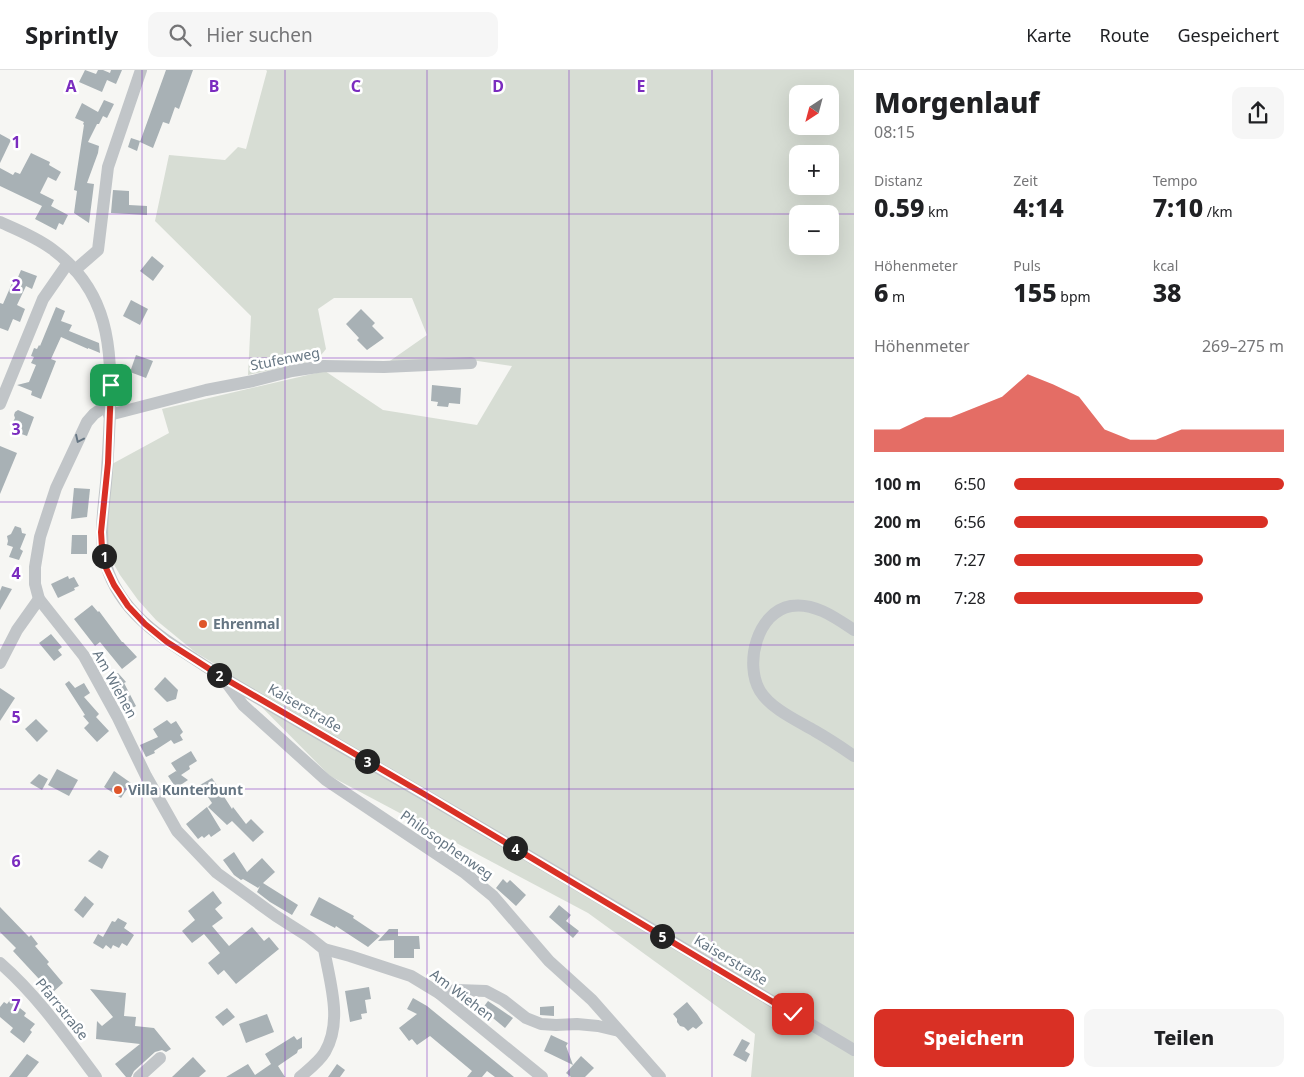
<!DOCTYPE html>
<html lang="de">
<meta charset="utf-8">
<style>
body{margin:0;font-family:"Noto Sans",sans-serif;background:#f6f6f6;color:#202124;height:100vh;display:flex;flex-direction:column;font-size:19px;white-space:nowrap}
*{box-sizing:border-box;margin:0}
p{font-size:16px;color:#757577}
.icon{flex:none;width:28px;height:28px;fill:none;stroke:currentColor;stroke-width:2;stroke-linecap:round;stroke-linejoin:round}
.map{position:relative;flex:1;overflow:hidden}
.side{display:flex;flex-direction:column;background:#fff;width:450px}
.side>*{flex:none}
.needle{width:32px;rotate:216deg}
.buttons{position:absolute;left:789px;top:15px;display:grid;gap:10px}
.buttons a{display:grid;place-items:center;width:50px;height:50px;border-radius:10px;background:#fff;box-shadow:0 5px 20px #0002;font-size:25px}
.pin{position:absolute;display:grid;place-items:center;width:42px;height:42px;color:#fff;margin:-21px;border-radius:10px;box-shadow:0 2px 8px #0006}
.km{position:absolute;width:25px;height:25px;margin:-12px;border-radius:50%;background:#222;color:#fff;font-size:14px;line-height:25px;text-align:center}
.round{display:grid;place-items:center;flex:none;width:52px;height:52px;border-radius:10px;background:#f6f6f6}
.overview{display:flex;align-items:center;justify-content:space-between;height:85px;padding:0 20px}
h1{font-size:28px;font-weight:800;line-height:38px}
.stats{display:grid;grid-template-columns:repeat(3,1fr);gap:8px;height:85px;padding:5px 20px}
.stats div{display:grid;align-content:center}
.stats b{font-size:25px;font-weight:800}
.stats small{font-size:14px;font-weight:400}
.stats p{font-size:14px}
.chart{height:140px;padding:10px 20px}
.chart p{display:flex;justify-content:space-between}
.chart svg{width:100%;height:90px;margin-top:5px;fill:#d93025;opacity:.7}
.action{display:flex;gap:10px;margin-top:auto;padding:10px 20px}
.action a{flex:1;height:58px;border-radius:10px;background:#d93025;color:#fff;font-size:20px;font-weight:800;line-height:58px;text-align:center}
.action a+a{background:#f6f6f6;color:#202124}
ul{padding:0 20px;list-style:none;font-size:16px}
li{display:grid;grid-template-columns:80px 60px 1fr;align-items:center;height:38px}
li i{height:12px;border-radius:6px;background:#d93025}
header{display:flex;align-items:center;gap:30px;box-sizing:border-box;height:70px;padding:0 25px;background:#fff;border-bottom:1px solid #e0e0e0}
header strong{font-size:24px}
nav{display:flex;gap:28px;margin-inline-start:auto;font-size:18px}
.search{width:350px;height:45px;background:#f6f6f6;display:flex;align-items:center;gap:12px;box-sizing:border-box;padding:0 18px;border-radius:10px;color:#757577;font-size:19px}
main{display:flex;flex:1;min-height:0}
.map>svg:first-child{display:block}
.green{fill:#d7ddd4;fill-rule:evenodd}
.building{fill:#a8b1b5}
.lines{fill:none;stroke-linecap:round;stroke-linejoin:round}
.minor{stroke:#c1c5c8;stroke-width:12}
.oneway{stroke:#667683}
.route-casing{stroke:#fff;stroke-width:10}
.route{stroke:#d93025;stroke-width:6}
.grid{fill:none;stroke:#7b2cbf;stroke-width:1;stroke-opacity:0.55}
.poi-dot{fill:#df562a;stroke:#fff;stroke-width:2}
.labels{text-anchor:middle;stroke-width:5;stroke-linejoin:round;paint-order:stroke}
.street-label{font-size:14px;fill:#667683;stroke:#fff}
.poi-label{font-size:14px;font-weight:bold;fill:#667683;stroke:#fff;text-anchor:start}
.grid-label{font-size:16px;text-anchor:middle;font-weight:bold;fill:#7b2cbf;stroke:#fff;stroke-width:5;stroke-linejoin:round;paint-order:stroke}
</style>
<header>
<strong>Sprintly</strong>
<div class="search"><svg class="icon" aria-label="search" viewBox="0 0 24 24"><circle cx="10" cy="10" r="6"/><path d="M15 15l6 6"/></svg>Hier suchen</div>
<nav><a>Karte</a><a>Route</a><a>Gespeichert</a></nav>
</header>
<main>
<div class="map">
<svg width="854" height="1007" viewBox="0 0 854 1007">
<rect width="100%" height="100%" fill="#f6f6f3"/>
<path class="green" d="M266,0H854V1007H751L755,964L588,843L330,706L226,601L195,582L156,550L138,530L120,505L112,491L108,477L107,463L112,394L169,363L162,339L325,301L383,340L477,355L512,296L471,290L387,293L427,265L412,228H334L318,239L326,279L317,290L248,305L251,246L155,151L169,85L225,90L238,77L246,79L267,1ZM798,24H830V56H798ZM798,84H830V116H798ZM798,144H830V176H798Z"/>
<g class="building">
<path d="M85,0L96,4L98,0H103L110,3L111,0H122L116,14L107,10L102,22L79,12Z"/>
<path d="M166,0H193L179,39L175,37L169,54L163,52L153,78L140,72Z"/>
<path d="M104,30L114,34L107,48L103,46L99,54H97L88,72L99,76L98,83L87,113L94,114L89,153L74,143L77,121L74,120L84,55L83,54L84,52L75,48L82,33L98,42Z"/>
<path d="M0,64L11,70L0,93Z"/>
<path d="M131,68L140,71L137,81L128,77Z"/>
<path d="M31,83L50,92L49,95L61,102L56,111L48,107L40,123L54,130L51,136L68,145L63,155L59,153L56,160L35,149L42,136L0,116V98L13,105L15,102L20,104Z"/>
<path d="M113,120L129,121V135L147,136V145L111,143Z"/>
<path d="M152,186L164,196L153,211L140,201Z"/>
<path d="M21,200L37,206L32,219L26,216L17,235L25,239L20,252L13,249L8,261L0,258V233L3,234L13,211L16,212Z"/>
<path d="M131,230L148,239L140,255L123,246Z"/>
<path d="M56,237L65,241L61,251L72,255L69,261L99,273L100,283L88,278V279L61,267L51,289L56,291L41,329L31,325L32,321L17,315L29,312L36,295L31,293L34,287L31,286L34,278L37,279L39,275L40,276Z"/>
<path d="M361,239L375,253L372,256L384,268L367,280L357,270L359,268L346,254Z"/>
<path d="M136,285L153,291L146,308L130,302Z"/>
<path d="M432,315L461,318L460,334L449,333L448,337L437,336L438,332L431,331Z"/>
<path d="M18,340L34,347L27,366L16,362L18,359L11,356L15,348L14,345L15,342Z"/>
<path d="M0,376L17,383L0,424Z"/>
<path d="M74,418L90,419L88,438L87,447L71,449Z"/>
<path d="M15,456L21,458L22,463L26,464L20,479L23,481L19,490L9,487L13,477L7,475L8,471L7,466L11,464Z"/>
<path d="M72,465H87V484H71Z"/>
<path d="M68,506L69,509L74,507L79,516L74,518L75,520L58,528L51,514Z"/>
<path d="M2,516L12,519L0,540V521Z"/>
<path d="M92,535L98,542L99,541L122,572H123L137,587L122,599L100,572L95,576L74,549Z"/>
<path d="M51,564L62,577L58,580L62,585L54,591L39,573Z"/>
<path d="M118,603L126,612L124,613L136,636L131,639L127,633L121,636L116,625L119,623L109,609Z"/>
<path d="M165,607L178,620L176,629L167,632L154,619Z"/>
<path d="M69,611L75,618L84,613L90,623L84,627L99,644L96,647L109,661L97,672L84,658L89,653L83,646L85,645L65,614Z"/>
<path d="M0,618L15,628L0,651Z"/>
<path d="M36,649L48,661L37,672L25,659Z"/>
<path d="M167,650L171,654L176,651L183,662L180,665L183,670L174,674L171,670L154,681L155,683L146,687L140,675L158,667L153,659Z"/>
<path d="M191,681L197,691L189,696L190,699L181,705L188,710L176,718L168,706L176,701L177,702L171,693Z"/>
<path d="M57,699L78,710L69,726L48,715Z"/>
<path d="M114,701L131,713L121,728L104,717Z"/>
<path d="M39,704L48,709L42,720L30,713Z"/>
<path d="M212,708L220,720L224,721L223,725L232,739L233,737L246,754L251,749L264,762L253,772L232,751L227,755L208,737L212,733L200,715Z"/>
<path d="M207,737L221,760L211,767L209,764L204,768L202,766L198,769L186,754Z"/>
<path d="M99,780L109,786L102,799L88,791Z"/>
<path d="M234,782L247,802L262,788L275,802L263,813L298,835L292,845L270,832L257,822L260,816L258,818L243,809L241,810L234,805L223,790Z"/>
<path d="M503,809L507,813L510,810L526,825L516,836L496,818Z"/>
<path d="M213,821L222,833L215,839L223,848L212,856L229,876L252,857L264,871L269,867L279,879L236,914L224,900L218,905L208,893L220,883L204,864L192,873L182,861L195,850L188,841Z"/>
<path d="M85,826L94,834L83,848L74,840Z"/>
<path d="M319,827L354,846L353,848L380,866L368,877L336,856L335,858L310,845Z"/>
<path d="M559,835L571,845L566,851L579,861L573,868L549,847Z"/>
<path d="M0,837L29,867L31,865L38,874L35,876L49,892L47,894L63,913L52,923L13,881L16,878L0,862Z"/>
<path d="M118,848L127,853L124,858L134,865L127,876L122,873L119,878L113,875L111,879L106,875L103,879L93,873L98,864L103,867L112,851L115,852Z"/>
<path d="M389,859H398V866H419L420,879H414V888H394V870L378,871Z"/>
<path d="M369,917L371,929L365,930L367,943L361,944L362,949L350,952L345,921Z"/>
<path d="M90,919L126,923L124,946L136,947L135,956L154,958L171,979L166,982L162,980L155,982L134,1001L131,1007H126L115,994L140,974L96,969L97,951L102,956L113,947Z"/>
<path d="M413,928L427,936L514,1007H495L487,1001L482,1007H467L472,1001L430,966L417,975L412,969L409,971L399,958L417,944L407,939Z"/>
<path d="M10,930L26,943L24,946L35,954L30,960L32,962L24,973L10,962L13,958L0,947V937L4,932L7,934Z"/>
<path d="M488,931L513,948L505,958L482,939Z"/>
<path d="M687,932L697,944L703,953L696,959L693,957L688,961L684,957L680,956L677,952V949L673,944Z"/>
<path d="M554,936V946L540,945V937Z"/>
<path d="M227,938L235,947L223,956L215,947Z"/>
<path d="M267,944L274,962L246,973L239,954Z"/>
<path d="M551,965L568,973L566,976L573,995L544,981Z"/>
<path d="M294,966L297,970L302,967V978L298,980L297,983L278,996L285,1007H226L248,994L255,1005L271,994L265,984Z"/>
<path d="M742,969L750,973L745,981L750,984L746,992L733,985Z"/>
<path d="M27,984L39,992L27,1007H9Z"/>
<path d="M581,986L594,998L585,1007H571L566,1003Z"/>
<path d="M193,987L206,1001L199,1007H172Z"/>
<path d="M337,994L345,1000L340,1007H328Z"/>
</g>
<g class="lines">
<g class="minor">
<path d="M0,152C18,160 36,167 52,179C109,221 112,277 110,342C109,366 108,390 106,413C101,462 95,496 129,537C150,562 178,578 205,596C260,631 317,662 373,695C535,788 694,885 854,980"/>
<path d="M75,200L98,180L108,97L141,0"/>
<path d="M110,333L94,344L87,352L56,418L40,467L35,497V514L39,529L84,586L117,646L146,706L177,761L217,803L276,846L309,867L324,879C330,913 343,951 325,982C319,992 308,1000 300,1007"/>
<path d="M0,334L43,229L68,193"/>
<path d="M109,345L206,320L253,311L292,301L324,296L384,297L471,293"/>
<path d="M854,560C836,548 814,532 791,536C757,542 744,594 760,621C771,639 798,651 815,661C829,669 841,677 854,686"/>
<path d="M0,593L17,560L39,529"/>
<path d="M226,612L243,635L326,710L465,803L493,826L549,891L592,930L660,1007"/>
<path d="M324,879L350,886L411,906L439,923L542,1007"/>
<path d="M0,893C38,926 66,967 96,1007"/>
<path d="M439,923L457,920L486,921L503,930L526,948L541,954L556,955L577,954L598,956L619,961"/>
<path d="M139,1007L160,988"/>
</g>
</g>
<defs><path id="oneway-chevron" d="M-2-3.5L2.5 0L-2 3.5" fill="none" stroke-width="1.6" stroke-linecap="round" stroke-linejoin="round" transform="scale(1.25)"/></defs>
<use class="oneway" href="#oneway-chevron" transform="translate(79 369) rotate(115)"/>
<g class="lines">
<defs>
<path id="route" d="M111,315L108,393L101,462L102,478L106,498L114,515L128,536L145,554L167,572L222,607L424,724L793,944"/>
</defs>
<use href="#route" class="route-casing"/>
<use href="#route" class="route"/>
</g>
<path class="grid" d="M142,0V1007M285,0V1007M427,0V1007M569,0V1007M712,0V1007M0,144H798M830,144H854M0,288H854M0,432H854M0,575H854M0,719H854M0,863H854"/>
<g class="poi-dot">
<circle cx="203" cy="554" r="5"/>
<circle cx="118" cy="720" r="5"/>
</g>
<g class="labels">
<g class="street-label">
<text transform="translate(285 289) rotate(-11)" y="5">Stufenweg</text>
<text transform="translate(115 614) rotate(61)" y="5">Am Wiehen</text>
<text transform="translate(305 638) rotate(30)" y="5">Kaiserstraße</text>
<text transform="translate(447 775) rotate(35)" y="5">Philosophenweg</text>
<text transform="translate(731 890) rotate(31)" y="5">Kaiserstraße</text>
<text transform="translate(462 925) rotate(37)" y="5">Am Wiehen</text>
<text transform="translate(62 939) rotate(51)" y="5">Pfarrstraße</text>
</g>
<g class="poi-label">
<text x="213" y="559">Ehrenmal</text>
<text x="128" y="725">Villa Kunterbunt</text>
</g>
</g>
<g class="grid-label">
<text x="71" y="22">A</text>
<text x="214" y="22">B</text>
<text x="356" y="22">C</text>
<text x="498" y="22">D</text>
<text x="641" y="22">E</text>
<text x="16" y="78">1</text>
<text x="16" y="221">2</text>
<text x="16" y="365">3</text>
<text x="16" y="509">4</text>
<text x="16" y="653">5</text>
<text x="16" y="797">6</text>
<text x="16" y="941">7</text>
</g>
</svg>
<div class="buttons">
<a><svg class="needle" viewBox="-14 -14 28 28"><path d="M0-13l5 13h-10z" fill="#e53935"/><path d="M0 13l5-13h-10z" fill="#757577"/></svg></a>
<a>+</a>
<a>−</a>
</div>
<div class="pin" style="left:111px;top:315px;background:#1e9e55"><svg class="icon" aria-label="arrive" viewBox="0 0 24 24"><path d="M6 21V4h12l-3 4 3 4H6"/></svg></div>
<div class="pin" style="left:793px;top:944px;background:#d93025"><svg class="icon" aria-label="check" viewBox="0 0 24 24"><path d="M5 12l5 5 9-10"/></svg></div>
<b class="km" style="left:104px;top:486px">1</b>
<b class="km" style="left:219px;top:605px">2</b>
<b class="km" style="left:367px;top:691px">3</b>
<b class="km" style="left:515px;top:778px">4</b>
<b class="km" style="left:662px;top:866px">5</b>
</div>
<section class="side">
<div class="overview"><div><h1>Morgenlauf</h1><p>08:15</p></div><a class="round"><svg class="icon" aria-label="share" viewBox="0 0 24 24"><path d="M12 15V3M7 8l5-5 5 5M5 13v7h14v-7"/></svg></a></div>
<div class="stats">
<div><p>Distanz</p><b>0.59<small> km</small></b></div>
<div><p>Zeit</p><b>4:14</b></div>
<div><p>Tempo</p><b>7:10<small> /km</small></b></div>
</div>
<div class="stats">
<div><p>Höhenmeter</p><b>6<small> m</small></b></div>
<div><p>Puls</p><b>155<small> bpm</small></b></div>
<div><p>kcal</p><b>38</b></div>
</div>
<div class="chart"><p><span>Höhenmeter</span>269–275 m</p>
<svg viewBox="0 0 160 44" preserveAspectRatio="none"><path d="M0 44V33L10 33L20 27L30 27L40 22L50 17L60 6L70 11L80 17L90 33L100 38L110 38L120 33L130 33L140 33L150 33L160 33V44z"/></svg>
</div>
<ul>
<li><b>100 m</b>6:50<i style="width:100%"></i></li>
<li><b>200 m</b>6:56<i style="width:94%"></i></li>
<li><b>300 m</b>7:27<i style="width:70%"></i></li>
<li><b>400 m</b>7:28<i style="width:70%"></i></li>
</ul>
<div class="action"><a>Speichern</a><a>Teilen</a></div>
</section>
</main>
